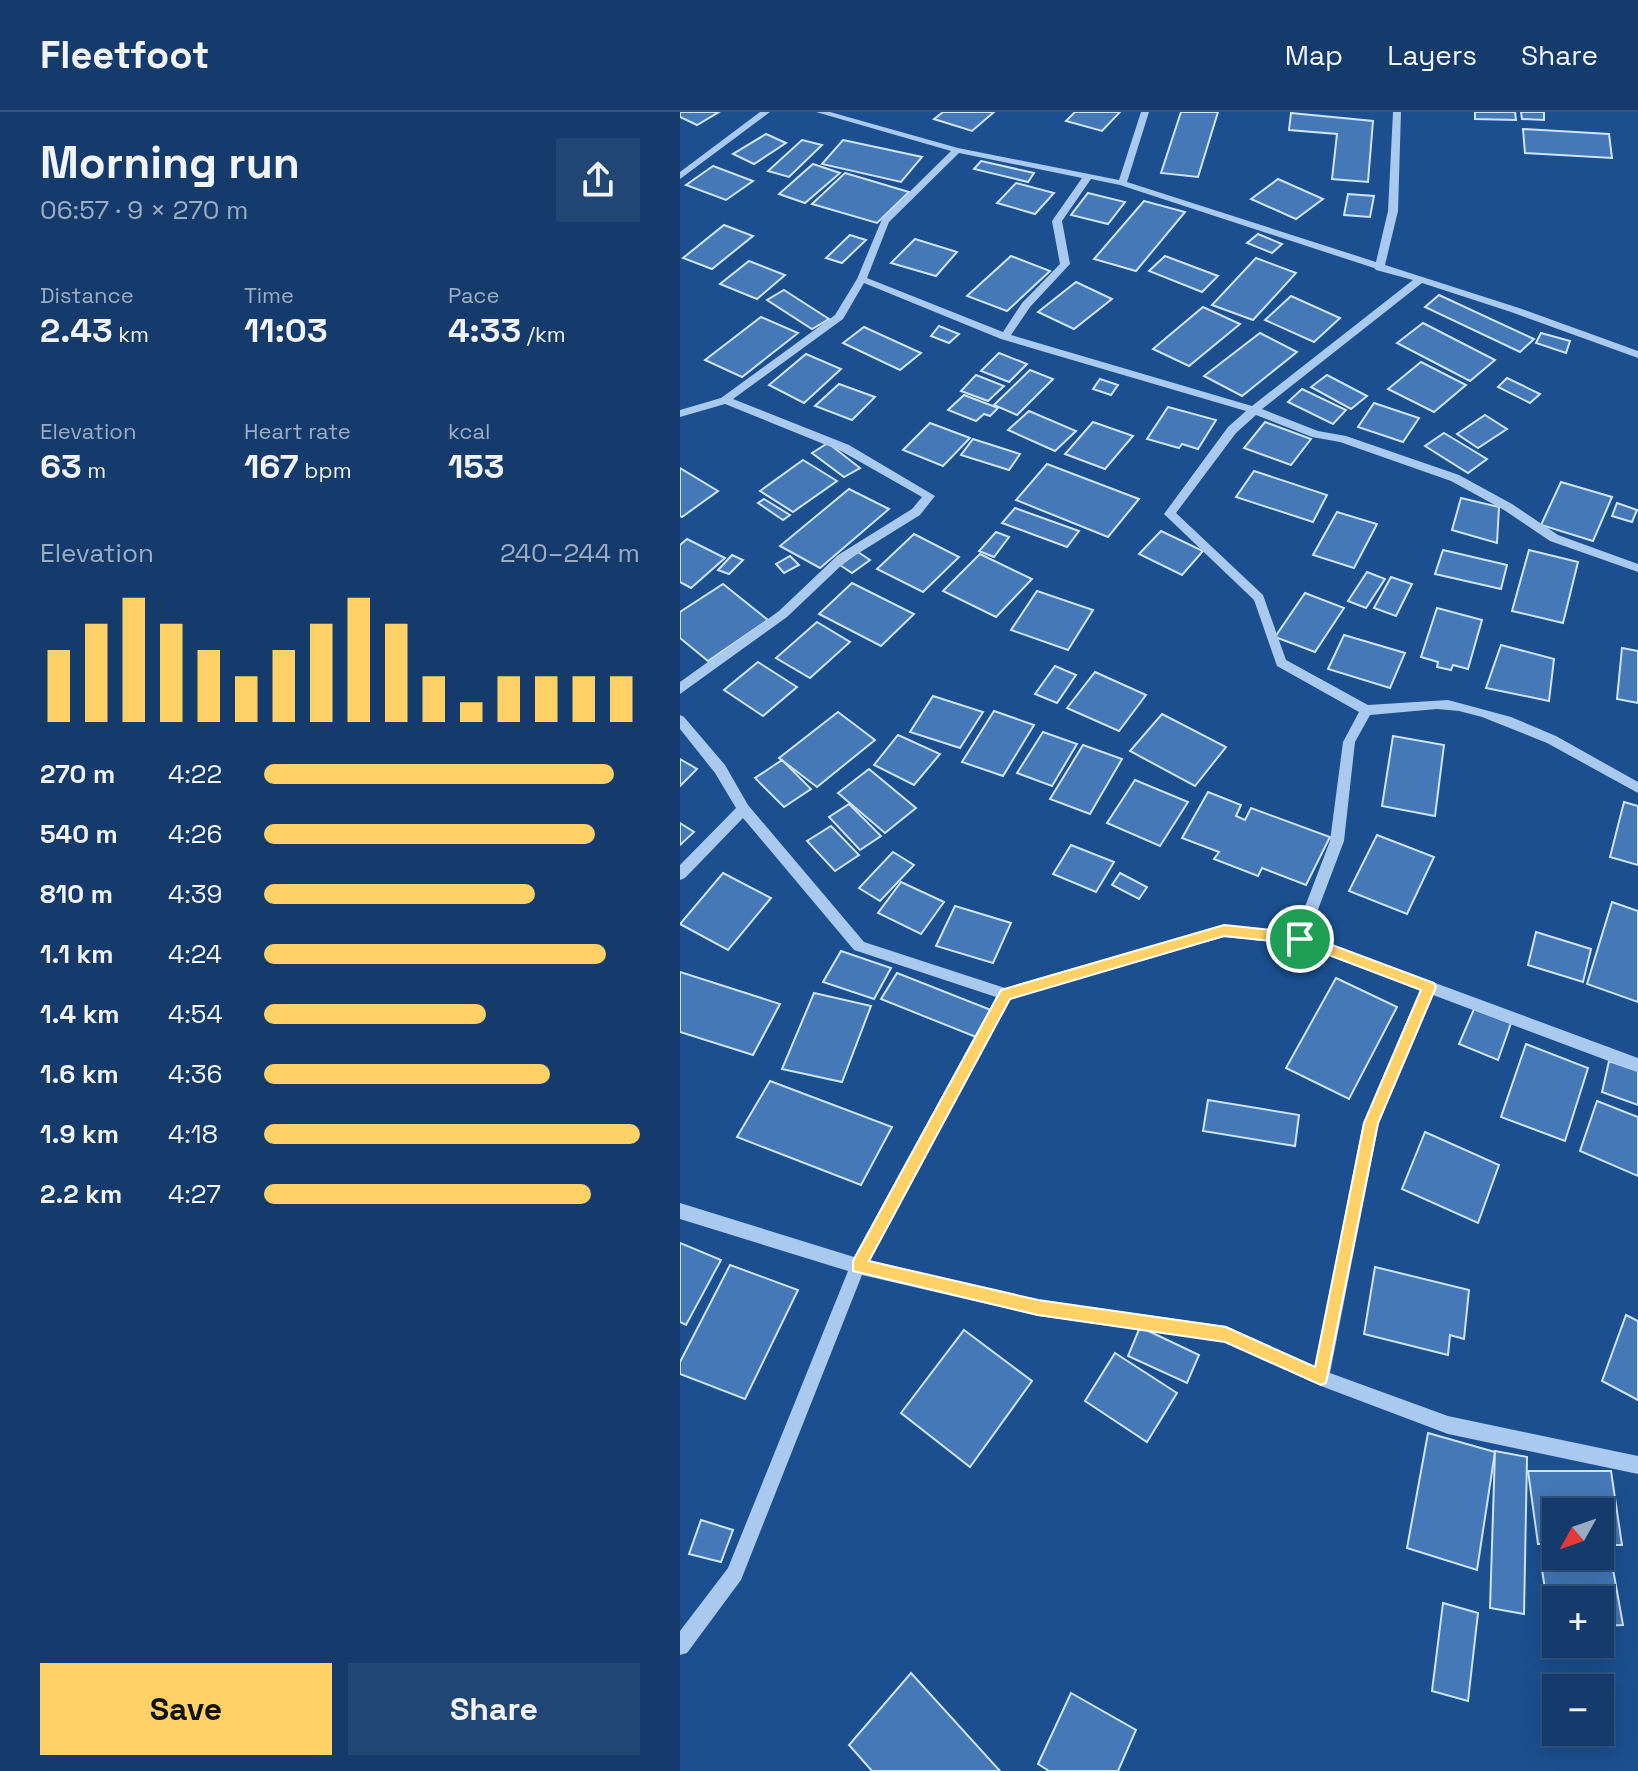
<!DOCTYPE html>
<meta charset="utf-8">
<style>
body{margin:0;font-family:"Space Grotesk",sans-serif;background:#214673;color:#f1f3f6;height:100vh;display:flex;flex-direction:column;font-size:30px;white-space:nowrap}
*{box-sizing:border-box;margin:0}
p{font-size:26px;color:#9dadc1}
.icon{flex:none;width:44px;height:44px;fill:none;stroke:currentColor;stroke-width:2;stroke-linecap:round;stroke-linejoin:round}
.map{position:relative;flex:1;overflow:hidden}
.details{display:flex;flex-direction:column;background:#143b6b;width:680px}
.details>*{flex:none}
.needle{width:52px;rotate:230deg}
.tools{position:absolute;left:862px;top:1386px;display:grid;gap:16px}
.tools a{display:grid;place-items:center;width:72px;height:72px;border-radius:0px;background:#143b6b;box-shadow:0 4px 20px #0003,0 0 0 2px #33557e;font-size:40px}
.pin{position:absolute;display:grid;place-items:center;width:68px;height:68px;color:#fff;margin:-34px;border:4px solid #fff;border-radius:50%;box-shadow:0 2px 8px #0007}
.round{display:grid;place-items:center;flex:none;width:84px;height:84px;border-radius:0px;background:#214673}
.overview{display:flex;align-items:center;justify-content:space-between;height:136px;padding:0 40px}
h1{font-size:44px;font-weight:700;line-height:60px}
.figures{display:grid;grid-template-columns:repeat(3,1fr);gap:12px;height:136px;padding:8px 40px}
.figures div{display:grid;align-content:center}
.figures b{font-size:34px;font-weight:700}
.figures small{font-size:22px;font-weight:400}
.figures p{font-size:22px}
.chart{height:224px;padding:16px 40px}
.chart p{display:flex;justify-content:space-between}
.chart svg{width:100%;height:144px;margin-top:8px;stroke:#ffd166;stroke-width:6}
.cta{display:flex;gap:16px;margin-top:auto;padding:16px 40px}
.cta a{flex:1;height:92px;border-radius:0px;background:#ffd166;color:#111;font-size:32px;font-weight:700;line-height:92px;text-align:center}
.cta a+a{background:#214673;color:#f1f3f6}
ul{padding:0 40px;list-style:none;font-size:26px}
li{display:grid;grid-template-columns:128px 96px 1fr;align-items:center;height:60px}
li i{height:20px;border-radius:10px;background:#ffd166}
header{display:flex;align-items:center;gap:48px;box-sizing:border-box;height:112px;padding:0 40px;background:#143b6b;border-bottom:2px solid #33557e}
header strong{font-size:38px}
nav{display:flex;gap:44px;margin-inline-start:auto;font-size:28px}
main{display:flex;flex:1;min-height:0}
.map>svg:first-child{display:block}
.building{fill:#4478b7;stroke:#cfe3fa;stroke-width:2}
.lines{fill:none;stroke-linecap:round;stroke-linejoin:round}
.minor{fill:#a9c9ee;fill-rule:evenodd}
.route{fill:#ffd166;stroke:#fff;stroke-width:2;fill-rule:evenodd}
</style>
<header>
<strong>Fleetfoot</strong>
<nav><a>Map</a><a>Layers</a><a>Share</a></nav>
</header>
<main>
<section class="details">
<div class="overview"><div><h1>Morning run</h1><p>06:57 · 9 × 270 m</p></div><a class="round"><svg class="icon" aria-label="share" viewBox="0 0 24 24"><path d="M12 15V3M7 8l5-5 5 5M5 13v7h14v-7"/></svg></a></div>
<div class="figures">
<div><p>Distance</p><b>2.43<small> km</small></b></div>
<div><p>Time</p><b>11:03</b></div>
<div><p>Pace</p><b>4:33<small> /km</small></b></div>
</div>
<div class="figures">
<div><p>Elevation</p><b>63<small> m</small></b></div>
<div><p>Heart rate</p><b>167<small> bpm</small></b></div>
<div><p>kcal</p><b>153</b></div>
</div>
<div class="chart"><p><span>Elevation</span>240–244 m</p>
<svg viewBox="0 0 160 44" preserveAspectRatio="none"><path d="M5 44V22M15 44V14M25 44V6M35 44V14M45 44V22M55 44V30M65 44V22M75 44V14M85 44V6M95 44V14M105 44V30M115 44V38M125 44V30M135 44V30M145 44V30M155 44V30"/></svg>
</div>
<ul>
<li><b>270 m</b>4:22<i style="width:93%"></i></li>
<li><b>540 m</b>4:26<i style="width:88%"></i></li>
<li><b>810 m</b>4:39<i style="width:72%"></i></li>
<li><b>1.1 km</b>4:24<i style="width:91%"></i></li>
<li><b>1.4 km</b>4:54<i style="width:59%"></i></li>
<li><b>1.6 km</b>4:36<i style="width:76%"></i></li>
<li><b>1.9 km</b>4:18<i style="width:100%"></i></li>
<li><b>2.2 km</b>4:27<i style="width:87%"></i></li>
</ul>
<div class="cta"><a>Save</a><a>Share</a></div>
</section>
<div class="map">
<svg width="958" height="1659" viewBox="0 0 958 1659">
<rect width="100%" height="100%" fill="#1b4f8f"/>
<g class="building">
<path d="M0,0H39L17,13L0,5Z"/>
<path d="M263,0H314L292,19L254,7Z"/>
<path d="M395,0H440L422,19L386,9Z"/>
<path d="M501,0H538L518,65L481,61Z"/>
<path d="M795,0H835L836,8L795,7Z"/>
<path d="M841,0H864V8L842,7Z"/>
<path d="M611,1L693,9L688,70L652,67L657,22L609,18Z"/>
<path d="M843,17L929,22L932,46L845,41Z"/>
<path d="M86,22L106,31L74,52L53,42Z"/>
<path d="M122,28L142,33L109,65L88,59Z"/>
<path d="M163,28L242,45L221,70L142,52Z"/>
<path d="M301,49L354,61L348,70L294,57Z"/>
<path d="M133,52L160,61L125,91L99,82Z"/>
<path d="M33,54L73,69L46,88L6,73Z"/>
<path d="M165,61L229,80L197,111L132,92Z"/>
<path d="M598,67L643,87L616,107L571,87Z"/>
<path d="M336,71L374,81L355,102L317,91Z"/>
<path d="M408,81L445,90L428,112L391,103Z"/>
<path d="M668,82L694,84L690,105L664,103Z"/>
<path d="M464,89L505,100L456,159L414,147Z"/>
<path d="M44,113L73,124L32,157L3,146Z"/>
<path d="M578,122L602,132L592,141L567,131Z"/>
<path d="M170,123L186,128L162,151L146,146Z"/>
<path d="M235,127L277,140L256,164L211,151Z"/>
<path d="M331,144L370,159L327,199L287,184Z"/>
<path d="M485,144L538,164L522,180L469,159Z"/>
<path d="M576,146L616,161L573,208L532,193Z"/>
<path d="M69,149L105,163L77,187L40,172Z"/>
<path d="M396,170L432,187L394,217L358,200Z"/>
<path d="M104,178L149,207L132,217L87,188Z"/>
<path d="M759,183L854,227L840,240L745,195Z"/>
<path d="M611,184L660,206L634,230L585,208Z"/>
<path d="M523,195L560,212L509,254L473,237Z"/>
<path d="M81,205L118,221L62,265L25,248Z"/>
<path d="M743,211L815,248L790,269L717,231Z"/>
<path d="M259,214L279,222L269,231L251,224Z"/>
<path d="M184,215L241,241L220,258L163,231Z"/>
<path d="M580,221L617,240L562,284L524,264Z"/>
<path d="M861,221L890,229L886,241L856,231Z"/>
<path d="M319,241L347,252L329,270L301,259Z"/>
<path d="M126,242L161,257L124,291L89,273Z"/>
<path d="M741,250L786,273L754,300L708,277Z"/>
<path d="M350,258L373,267L337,303L314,293Z"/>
<path d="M296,263L324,274L308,289L281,279Z"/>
<path d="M647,263L687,284L671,297L631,275Z"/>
<path d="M827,266L860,282L850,291L818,275Z"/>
<path d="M420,267L438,273L431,283L413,277Z"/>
<path d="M159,272L195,285L172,308L135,294Z"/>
<path d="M622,277L666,298L653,312L608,290Z"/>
<path d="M284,283L318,296L310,304L304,302L296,309L268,298Z"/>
<path d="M694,291L739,306L723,330L678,315Z"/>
<path d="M488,295L536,308L518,337L502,332L499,336L467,327Z"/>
<path d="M349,299L396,319L375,339L328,318Z"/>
<path d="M805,303L827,317L798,336L777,322Z"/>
<path d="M413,310L453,324L425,357L385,342Z"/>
<path d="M585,310L631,327L611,353L564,336Z"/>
<path d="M250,311L290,326L263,354L223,338Z"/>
<path d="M764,321L807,347L788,361L745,334Z"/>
<path d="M293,327L340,342L329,358L281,343Z"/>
<path d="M148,331L180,356L164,365L132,341Z"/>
<path d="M123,348L157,369L113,400L80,379Z"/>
<path d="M367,352L459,387L428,425L336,388Z"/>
<path d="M0,356L38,379L2,405L0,404Z"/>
<path d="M574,359L647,383L633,410L556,385Z"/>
<path d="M881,370L932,385L913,429L861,413Z"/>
<path d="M169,377L209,397L140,456L100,434Z"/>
<path d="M781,386L819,395L817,431L772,418Z"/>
<path d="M84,387L110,403L103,408L78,391Z"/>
<path d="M937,391L957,398L952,410L932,404Z"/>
<path d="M335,396L399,419L387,435L322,411Z"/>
<path d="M657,400L697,412L674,456L633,443Z"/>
<path d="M481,419L523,439L502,463L459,442Z"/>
<path d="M316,420L329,425L314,445L299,439Z"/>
<path d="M234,422L279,445L243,480L197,457Z"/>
<path d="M7,427L45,446L11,476L0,470V433Z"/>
<path d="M763,438L827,453L821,477L755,462Z"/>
<path d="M849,438L898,450L883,511L832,499Z"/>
<path d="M178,440L190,448L172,461L160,453Z"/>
<path d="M300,442L352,467L316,505L263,479Z"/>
<path d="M52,443L63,448L49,462L38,458Z"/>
<path d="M110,444L119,453L104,461L96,452Z"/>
<path d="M687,460L705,467L686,496L668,489Z"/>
<path d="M711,465L732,472L716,504L694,496Z"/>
<path d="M172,471L234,502L201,534L139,502Z"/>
<path d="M43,472L88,508L28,549L0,526V500Z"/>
<path d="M357,479L413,498L388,538L331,518Z"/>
<path d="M625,481L664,496L635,540L595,525Z"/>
<path d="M757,496L802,508L788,557L773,553L771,558L757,555L758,550L741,545Z"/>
<path d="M137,510L170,530L130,566L96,546Z"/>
<path d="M664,523L725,541L710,576L648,557Z"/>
<path d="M821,533L874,547L869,589L806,576Z"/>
<path d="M942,536L958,539V591L937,587Z"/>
<path d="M78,550L117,575L83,604L44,578Z"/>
<path d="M375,554L396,563L377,591L355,582Z"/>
<path d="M415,560L466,583L439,619L387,596Z"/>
<path d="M253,584L303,600L280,636L230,620Z"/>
<path d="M314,599L354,613L323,664L282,650Z"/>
<path d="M158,600L195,628L137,675L99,646Z"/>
<path d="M482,602L546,635L515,674L450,639Z"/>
<path d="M363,620L397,632L372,674L337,661Z"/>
<path d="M218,623L260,642L234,673L194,653Z"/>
<path d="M713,624L764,633L755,704L702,694Z"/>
<path d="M403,633L442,647L410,702L370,687Z"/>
<path d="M0,647L17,657L0,674Z"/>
<path d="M102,648L131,677L104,695L75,666Z"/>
<path d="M189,657L236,696L205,721L158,681Z"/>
<path d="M455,668L508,690L480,734L427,711Z"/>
<path d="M528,680L561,693L556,704L565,708L571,696L650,725L626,773L582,756L578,764L534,747L539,740L502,726Z"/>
<path d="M944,690L958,694V753L930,745Z"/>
<path d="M169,692L201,724L180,738L149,705Z"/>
<path d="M0,711L14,720L0,733Z"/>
<path d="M151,714L179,743L155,759L127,729Z"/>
<path d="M697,723L754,745L727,802L669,779Z"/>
<path d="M391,733L434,750L416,780L373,762Z"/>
<path d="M213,740L234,753L200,789L179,776Z"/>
<path d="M43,761L91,786L48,838L0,812Z"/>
<path d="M440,761L467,775L459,787L432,773Z"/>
<path d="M221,770L264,790L241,822L198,801Z"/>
<path d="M932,790L958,799V890L907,872Z"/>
<path d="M275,794L331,811L313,851L256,834Z"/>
<path d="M856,820L911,837L903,870L848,853Z"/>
<path d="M161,839L211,856L194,887L143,870Z"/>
<path d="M0,860L100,892L73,943L0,920Z"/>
<path d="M217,861L311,898L296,925L201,887Z"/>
<path d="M656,866L717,895L669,987L606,956Z"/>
<path d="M134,881L191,894L162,970L102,957Z"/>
<path d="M794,897L831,911L818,948L779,932Z"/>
<path d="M846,932L908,956L885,1029L821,1005Z"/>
<path d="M929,949L958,959V993L922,980Z"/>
<path d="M90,969L212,1015L181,1073L57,1025Z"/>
<path d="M528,988L619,1003L615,1034L523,1019Z"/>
<path d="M917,989L958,1005V1064L900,1039Z"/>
<path d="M745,1020L819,1053L798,1111L722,1077Z"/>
<path d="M0,1131L41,1148L6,1213L0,1210Z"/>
<path d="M50,1153L118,1178L65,1287L0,1262V1250Z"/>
<path d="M695,1155L789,1178L784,1227L770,1223L768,1243L684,1222Z"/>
<path d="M946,1203L958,1209V1288L922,1269Z"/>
<path d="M460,1215L519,1243L507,1271L448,1244Z"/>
<path d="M284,1218L352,1269L290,1355L221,1301Z"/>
<path d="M435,1241L497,1281L467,1330L405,1289Z"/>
<path d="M748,1321L815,1340L797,1458L727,1436Z"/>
<path d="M815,1339L847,1345L844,1502L810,1496Z"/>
<path d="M848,1359H931L942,1433H920V1400H876V1432H858Z"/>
<path d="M21,1408L53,1418L41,1450L9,1442Z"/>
<path d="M933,1457L943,1513L920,1514V1488H876V1515H871L862,1458Z"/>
<path d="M763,1491L798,1501L788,1589L752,1579Z"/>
<path d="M231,1561L320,1659H192L169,1633Z"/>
<path d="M391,1581L456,1618L438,1659H369L358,1652Z"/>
</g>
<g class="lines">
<g class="minor">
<path d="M80,0H90L0,67V60Z"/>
<path d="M136,0H150L278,36L439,68L461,0H469L447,70L696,150L708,99L713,0H721L718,99L705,153L839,196L958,239V246L831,200L742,171L582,297L638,319L666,324L779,363L832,392L878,423L958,452V460L870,429L824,398L771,369L660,330L632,325L576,303L556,321L496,401L583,483L606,548L688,593L768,588L831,605L876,624L958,670V681L867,631L802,605L779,599L757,597L690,603L675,630L664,729L628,824L958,946V960L753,883L699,1011L650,1261L768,1304L958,1344V1362L768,1322L641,1274L545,1230L358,1204L182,1163L61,1468L7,1541L0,1543V1519L48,1456L168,1159L0,1107V1091L174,1145L316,885L174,838L63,706L5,766L0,768V753L56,696L35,661L0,617V603L4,605L45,653L68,693L184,830L325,876L544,813L615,821L650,729L663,630L679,600L597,554L574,488L484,402L548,315L566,299L321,227L184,171L163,207L53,287L169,333L255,384L240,403L166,449L107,505L0,582V570L99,499L158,443L232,397L242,385L161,339L45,292L0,305V298L41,286L155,203L177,167L202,107L271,39ZM279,41L402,66L372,109L380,152L342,191L323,220L187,166L209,110ZM411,67L440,73L694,156L696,158L733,168L572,294L331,223L350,195L390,152L382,109ZM544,825L620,833L740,878L683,1011L635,1255L546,1214L358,1188L189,1149L330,887Z"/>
</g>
</g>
<path class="route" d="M544,813L620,821L754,871L756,875L698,1011L646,1271L641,1273L545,1230L358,1203L173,1159V1149L321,878ZM544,824L620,832L741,878L684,1011L635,1255L546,1215L358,1188L189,1149L330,887Z"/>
</svg>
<div class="tools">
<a><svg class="needle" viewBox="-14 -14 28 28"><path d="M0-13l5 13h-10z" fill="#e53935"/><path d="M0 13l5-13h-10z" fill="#9dadc1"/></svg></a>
<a>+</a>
<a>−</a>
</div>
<div class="pin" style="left:620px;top:827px;background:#1e9e55"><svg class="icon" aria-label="arrive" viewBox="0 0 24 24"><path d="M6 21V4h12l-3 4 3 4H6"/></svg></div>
</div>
</main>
